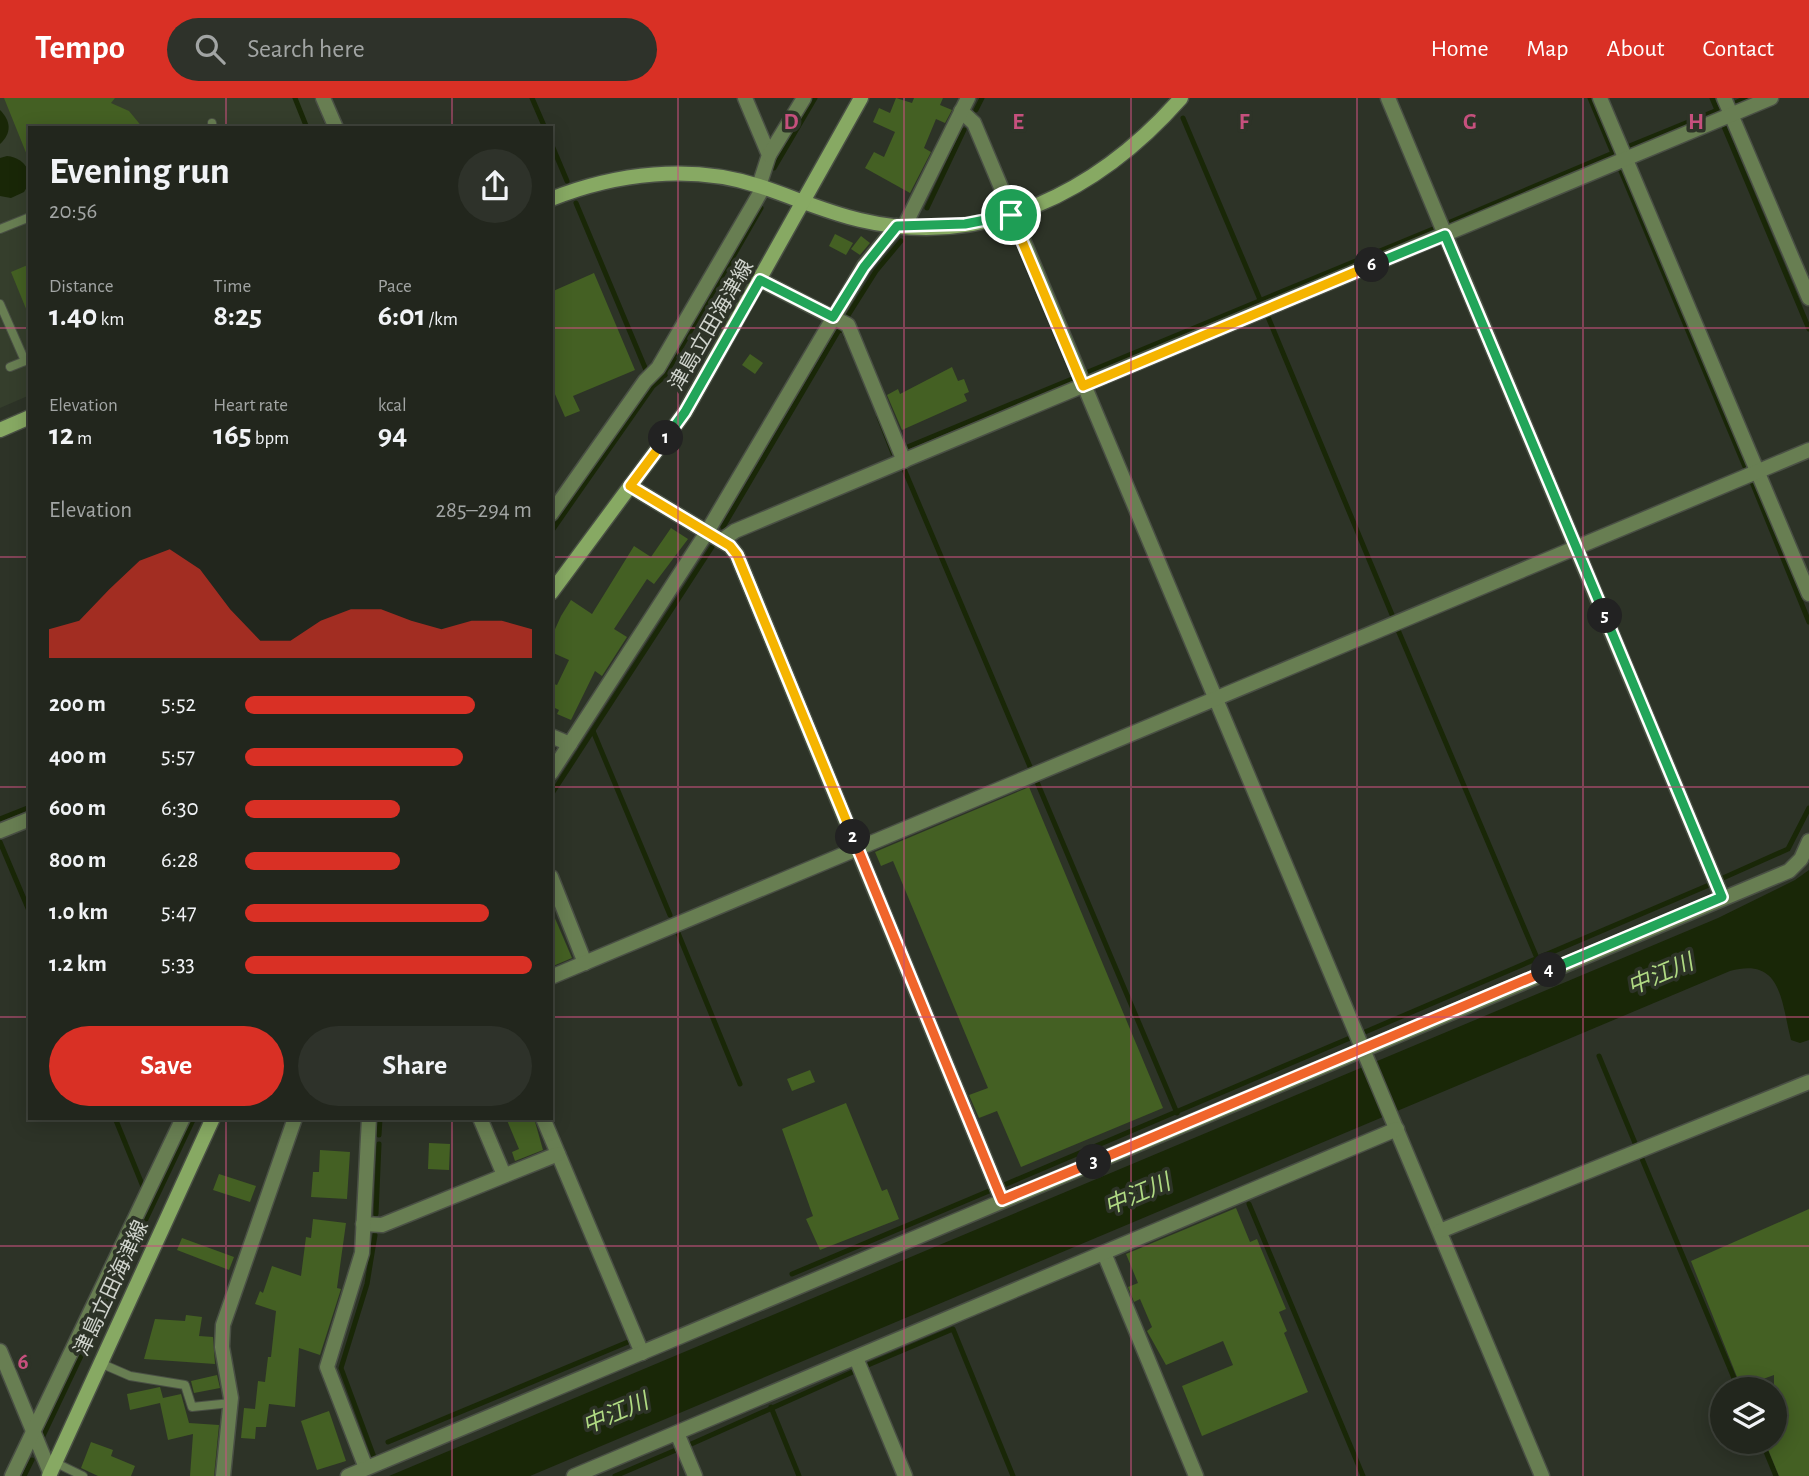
<!DOCTYPE html>
<meta charset="utf-8">
<style>
body{margin:0;font-family:"Alegreya Sans","Noto Sans JP",sans-serif;background:#2e322a;color:#f1f3f6;height:100vh;display:flex;flex-direction:column;font-size:26px;white-space:nowrap}
*{box-sizing:border-box;margin:0}
p{font-size:23px;color:#a2a5a4}
.icon{flex:none;width:38px;height:38px;fill:none;stroke:currentColor;stroke-width:2;stroke-linecap:round;stroke-linejoin:round}
.map{position:relative;flex:1;overflow:hidden}
.sheet{position:absolute;left:28px;top:28px;width:525px;height:994px;display:flex;flex-direction:column;background:#22261d;border-radius:0px;box-shadow:0 4px 18px #0003,0 0 0 2px #3f433b}
.sheet>*{flex:none}
.controls{position:absolute;left:1710px;top:1279px;display:grid;gap:14px}
.controls a{display:grid;place-items:center;width:77px;height:77px;border-radius:50%;background:#22261d;box-shadow:0 4px 18px #0003,0 0 0 2px #3f433b;font-size:35px}
.pin{position:absolute;display:grid;place-items:center;width:60px;height:60px;color:#fff;margin:-30px;border:4px solid #fff;border-radius:50%;box-shadow:0 2px 7px #0007}
.km{position:absolute;width:35px;height:35px;margin:-18px;border-radius:50%;background:#222;color:#fff;font-size:19px;line-height:35px;text-align:center}
.round{display:grid;place-items:center;flex:none;width:74px;height:74px;border-radius:37px;background:#2e322a}
.summary{display:flex;align-items:center;justify-content:space-between;height:119px;padding:0 21px}
h1{font-size:38px;font-weight:600;line-height:52px}
.figures{display:grid;grid-template-columns:repeat(3,1fr);gap:10px;height:119px;padding:7px 21px}
.figures div{display:grid;align-content:center}
.figures b{font-size:30px;font-weight:600}
.figures small{font-size:19px;font-weight:400}
.figures p{font-size:19px}
.chart{height:196px;padding:14px 21px}
.chart p{display:flex;justify-content:space-between}
.chart svg{width:100%;height:126px;margin-top:7px;fill:#d93025;opacity:.7}
.primary-button{display:flex;gap:14px;margin-top:auto;padding:14px 21px}
.primary-button a{flex:1;height:80px;border-radius:42px;background:#d93025;color:#fff;font-size:28px;font-weight:600;line-height:80px;text-align:center}
.primary-button a+a{background:#2e322a;color:#f1f3f6}
ul{padding:0 21px;list-style:none;font-size:23px}
li{display:grid;grid-template-columns:112px 84px 1fr;align-items:center;height:52px}
li i{height:18px;border-radius:9px;background:#d93025}
header{display:flex;align-items:center;gap:42px;box-sizing:border-box;height:98px;padding:0 35px;background:#d93025;color:#fff}
header strong{font-size:33px}
nav{display:flex;gap:38px;margin-inline-start:auto;font-size:24px}
.search{width:490px;height:63px;background:#2e322a;display:flex;align-items:center;gap:18px;box-sizing:border-box;padding:0 24px;border-radius:38px;color:#a2a5a4;font-size:26px}
.map>svg:first-child{display:block}
.built{fill:#353e2c}
.water{fill:#192707}
.lines{fill:none;stroke-linecap:round;stroke-linejoin:round}
.stream{stroke:#192707;stroke-width:5}
.building{fill:#446023}
.lane-casing{stroke:#4a5045;stroke-width:10}
.street-casing{stroke:#4a5045;stroke-width:17}
.secondary-casing{stroke:#4a5045;stroke-width:17}
.lane{stroke:#687e52;stroke-width:8}
.street{stroke:#687e52;stroke-width:14}
.secondary{stroke:#87a963;stroke-width:14}
.split-1-casing{stroke:#fff;stroke-width:14}
.split-2-casing{stroke:#fff;stroke-width:14}
.split-3-casing{stroke:#fff;stroke-width:14}
.split-4-casing{stroke:#fff;stroke-width:14}
.split-5-casing{stroke:#fff;stroke-width:14}
.split-6-casing{stroke:#fff;stroke-width:14}
.split-7-casing{stroke:#fff;stroke-width:14}
.split-1{stroke:#22a559;stroke-width:9}
.split-2{stroke:#f5b400;stroke-width:9}
.split-3{stroke:#f0652b;stroke-width:9}
.split-4{stroke:#f0652b;stroke-width:9}
.split-5{stroke:#22a559;stroke-width:9}
.split-6{stroke:#22a559;stroke-width:9}
.split-7{stroke:#f5b400;stroke-width:9}
.grid{fill:none;stroke:#c6507d;stroke-width:2;stroke-opacity:0.55}
.labels{text-anchor:middle;stroke-width:7;stroke-linejoin:round;paint-order:stroke}
.street-label{font-size:21px;fill:#cfd3cc;stroke:#2d3327}
.water-label{font-size:23px;font-style:italic;fill:#b0da83;stroke:#2d3327}
.grid-label{font-size:23px;text-anchor:middle;font-weight:bold;fill:#c6507d;stroke:#2d3327;stroke-width:7;stroke-linejoin:round;paint-order:stroke}
</style>
<header>
<strong>Tempo</strong>
<div class="search"><svg class="icon" aria-label="search" viewBox="0 0 24 24"><circle cx="10" cy="10" r="6"/><path d="M15 15l6 6"/></svg>Search here</div>
<nav><a>Home</a><a>Map</a><a>About</a><a>Contact</a></nav>
</header>
<div class="map">
<svg width="1809" height="1378" viewBox="0 0 1809 1378">
<rect width="100%" height="100%" fill="#2d3327"/>
<path class="built" d="M0,0H314L326,30H30V297L0,310Z"/>
<g class="water">
<path d="M0,12C11,23 12,35 0,46Z"/>
<path d="M7,58C27,60 35,78 24,94L11,100L0,98V60Z"/>
<path d="M1809,772V942L1800,945L1791,942C1781,903 1782,859 1730,873L530,1378H389L1718,820L1795,782Z"/>
</g>
<g class="lines">
<g class="stream">
<path d="M295,0L307,30"/>
<path d="M532,0L545,30"/>
<path d="M1712,0L1809,231"/>
<path d="M1737,4L1746,0"/>
<path d="M976,12L982,0"/>
<path d="M1183,20L1261,204"/>
<path d="M551,45L567,83"/>
<path d="M1627,49L1720,11"/>
<path d="M774,70L815,0"/>
<path d="M1621,73L1746,371"/>
<path d="M576,105L646,272"/>
<path d="M927,110L964,32"/>
<path d="M1448,125L1613,55L1590,0"/>
<path d="M847,219L876,173L901,143"/>
<path d="M1268,219L1393,519"/>
<path d="M1088,274L1433,131"/>
<path d="M879,319L893,355"/>
<path d="M905,350L1072,281"/>
<path d="M904,371L1031,671"/>
<path d="M1752,384L1809,524"/>
<path d="M723,429L839,232L844,233L846,239"/>
<path d="M551,434L653,288L664,279L761,110"/>
<path d="M1398,532L1537,860"/>
<path d="M593,633L670,817"/>
<path d="M1037,684L1177,1015"/>
<path d="M551,697L712,449"/>
<path d="M0,721L30,709"/>
<path d="M0,744L30,815"/>
<path d="M1723,780L1788,751L1809,710"/>
<path d="M678,835L740,986"/>
<path d="M1365,934L1709,787"/>
<path d="M1599,958L1635,1045"/>
<path d="M115,1020L144,1091"/>
<path d="M379,1037L380,1020"/>
<path d="M1640,1056L1739,1292"/>
<path d="M1004,1087L1350,940"/>
<path d="M1249,1106L1363,1378"/>
<path d="M376,1116L379,1046"/>
<path d="M792,1176L989,1093"/>
<path d="M868,1267L953,1231L1013,1378"/>
<path d="M771,1309L799,1378"/>
<path d="M43,1338L194,1020"/>
<path d="M388,1344L628,1244"/>
<path d="M1762,1344L1776,1378"/>
<path d="M689,1347L855,1273"/>
<path d="M374,1359L341,1270L367,1186L375,1137"/>
<path d="M24,1378L32,1362"/>
<path d="M615,1378L676,1352"/>
</g>
</g>
<g class="building">
<path d="M4,0H115L111,5L129,13L143,30H30L29,62Z"/>
<path d="M896,0L912,5L914,0H943L940,7L952,12L945,25L936,21L924,50L931,54L910,95L865,70L874,54L884,59L895,34L873,24L879,10L890,15Z"/>
<path d="M835,136L853,145L846,157L829,148Z"/>
<path d="M861,138L870,145L860,157L851,151Z"/>
<path d="M30,166V218H29L11,174Z"/>
<path d="M594,175L635,272L573,298L580,313L565,319L551,287V194Z"/>
<path d="M750,256L763,265L755,276L742,267Z"/>
<path d="M952,269L958,283L964,281L969,294L964,296L967,303L902,332L887,297L898,291L900,296Z"/>
<path d="M671,430L688,441L654,486L647,481L614,531L627,539L602,578L595,573L571,622L557,616L559,612L551,608V585L557,587L569,562L551,554V540L561,518L571,502L592,516L634,448L651,459Z"/>
<path d="M1029,689L1163,1010L1021,1069L997,1013L979,1020L969,997L988,990L893,763L881,768L875,754Z"/>
<path d="M551,811L572,860L553,868L551,862Z"/>
<path d="M810,972L815,984L792,993L787,981Z"/>
<path d="M846,1005L882,1093L887,1091L899,1121L820,1152L806,1121L813,1118L782,1031Z"/>
<path d="M506,1020H534L543,1052L515,1063L512,1054L519,1051Z"/>
<path d="M429,1045L450,1046L449,1072L428,1071Z"/>
<path d="M320,1052L350,1054L347,1101L311,1099L313,1074H319Z"/>
<path d="M219,1076L256,1088L250,1104L213,1092Z"/>
<path d="M1236,1110L1250,1144L1257,1141L1286,1211L1279,1214L1287,1233L1284,1235L1308,1294L1202,1338L1182,1288L1233,1267L1223,1243L1166,1267L1147,1233L1152,1229L1140,1201L1134,1204L1128,1189L1138,1185L1126,1156Z"/>
<path d="M1809,1111V1378H1779L1765,1344H1774V1277L1741,1289L1691,1163Z"/>
<path d="M313,1121L346,1125L337,1190L341,1191L320,1257L299,1250L295,1309L269,1306L266,1329H256L255,1341L241,1340L244,1310L255,1311L258,1283L265,1284L268,1259H271L276,1213L255,1206L260,1193L263,1195L272,1168L301,1178L306,1139L311,1140Z"/>
<path d="M182,1140L234,1159L229,1172L177,1152Z"/>
<path d="M186,1217L202,1219L199,1238L213,1239L215,1266L144,1261L155,1221L185,1223Z"/>
<path d="M217,1277L220,1290L194,1295L191,1283Z"/>
<path d="M160,1289L163,1300L181,1296L189,1325L219,1327L214,1378H190L193,1336L168,1342L160,1305L130,1312L127,1296Z"/>
<path d="M329,1313L346,1363L317,1372L301,1323Z"/>
<path d="M91,1344L113,1352L111,1358L135,1368L131,1378H98L81,1370Z"/>
</g>
<g class="lines">
<defs>
<g id="lane">
<path d="M212,25L213,30"/>
<path d="M0,131L30,119"/>
<path d="M0,206L25,263"/>
<path d="M10,269L30,261"/>
<path d="M100,1265L130,1278L185,1287L192,1309L231,1305"/>
<path d="M54,1364L83,1378"/>
</g>
<g id="street">
<path d="M323,0L336,30"/>
<path d="M745,0L769,57L759,88"/>
<path d="M1388,0L1722,799"/>
<path d="M1600,0L1809,496"/>
<path d="M1724,0L1809,200"/>
<path d="M961,13L974,25L1542,1378"/>
<path d="M769,57L804,0"/>
<path d="M904,129L968,0"/>
<path d="M760,182L848,227L904,363"/>
<path d="M551,416L645,283L658,270L763,90"/>
<path d="M721,443L735,433L1771,0"/>
<path d="M551,638L570,646"/>
<path d="M551,675L707,434L864,168L897,128"/>
<path d="M0,733L30,721"/>
<path d="M858,752L1002,1102"/>
<path d="M551,779L585,865"/>
<path d="M551,879L1809,352"/>
<path d="M480,1020L504,1077"/>
<path d="M543,1020L642,1255"/>
<path d="M363,1126L382,1127L558,1056"/>
<path d="M1440,1133L1809,984"/>
<path d="M1104,1155L1196,1378"/>
<path d="M0,1253L50,1374"/>
<path d="M856,1260L905,1378"/>
<path d="M677,1335L695,1378"/>
<path d="M366,1370L327,1269L362,1155L369,1020"/>
<path d="M12,1378L183,1020"/>
<path d="M223,1378L231,1300L222,1249L223,1227L295,1020"/>
<path d="M348,1378L1789,773L1801,761L1809,743"/>
<path d="M574,1378L1397,1031"/>
</g>
<g id="secondary">
<path d="M551,101C616,75 691,66 759,88C793,99 825,114 860,122C986,152 1099,93 1181,0"/>
<path d="M0,332L30,319"/>
<path d="M630,388L730,448L737,457L858,752"/>
<path d="M551,495L685,314L861,0"/>
<path d="M49,1378L213,1020"/>
</g>
</defs>
<use href="#lane" class="lane-casing"/>
<use href="#street" class="street-casing"/>
<use href="#secondary" class="secondary-casing"/>
<use href="#lane" class="lane"/>
<use href="#street" class="street"/>
<use href="#secondary" class="secondary"/>
</g>
<g class="lines">
<defs>
<path id="split-1" d="M666,340L685,314L760,182L833,219L864,169L897,128L965,126L1011,117"/>
<path id="split-2" d="M666,340L630,388L730,448L737,457L853,739"/>
<path id="split-3" d="M853,739L1002,1102L1094,1064"/>
<path id="split-4" d="M1094,1064L1549,872"/>
<path id="split-5" d="M1549,872L1722,799L1605,518"/>
<path id="split-6" d="M1372,167L1445,137L1605,518"/>
<path id="split-7" d="M1011,117L1083,288L1372,167"/>
</defs>
<use href="#split-1" class="split-1-casing"/>
<use href="#split-2" class="split-2-casing"/>
<use href="#split-3" class="split-3-casing"/>
<use href="#split-4" class="split-4-casing"/>
<use href="#split-5" class="split-5-casing"/>
<use href="#split-6" class="split-6-casing"/>
<use href="#split-7" class="split-7-casing"/>
<use href="#split-1" class="split-1"/>
<use href="#split-2" class="split-2"/>
<use href="#split-3" class="split-3"/>
<use href="#split-4" class="split-4"/>
<use href="#split-5" class="split-5"/>
<use href="#split-6" class="split-6"/>
<use href="#split-7" class="split-7"/>
</g>
<path class="grid" d="M226,0V30M452,0V30M678,0V1378M904,0V1378M1131,0V1378M1357,0V1378M1583,0V1378M0,230H30M551,230H1809M0,459H30M551,459H1809M0,689H30M551,689H1809M0,919H30M551,919H1809M226,1020V1378M452,1020V1378M0,1148H1809"/>
<g class="labels">
<g class="street-label">
<text transform="translate(711 227) rotate(-60)" y="7">津島立田海津線</text>
<text transform="translate(111 1190) rotate(-65)" y="7">津島立田海津線</text>
</g>
<g class="water-label">
<text transform="translate(1660 876) rotate(-23)" y="8">中江川</text>
<text transform="translate(1137 1096) rotate(-23)" y="8">中江川</text>
<text transform="translate(615 1315) rotate(-23)" y="8">中江川</text>
</g>
</g>
<g class="grid-label">
<text x="791" y="31">D</text>
<text x="1018" y="31">E</text>
<text x="1244" y="31">F</text>
<text x="1470" y="31">G</text>
<text x="1696" y="31">H</text>
<text x="23" y="1271">6</text>
</g>
</svg>
<div class="controls">
<a><svg class="icon" aria-label="layers" viewBox="0 0 24 24"><path d="M12 4l9 5-9 5-9-5zM3 14l9 5 9-5"/></svg></a>
</div>
<div class="pin" style="left:1011px;top:117px;background:#1e9e55"><svg class="icon" aria-label="arrive" viewBox="0 0 24 24"><path d="M6 21V4h12l-3 4 3 4H6"/></svg></div>
<b class="km" style="left:666px;top:340px">1</b>
<b class="km" style="left:853px;top:739px">2</b>
<b class="km" style="left:1094px;top:1064px">3</b>
<b class="km" style="left:1549px;top:872px">4</b>
<b class="km" style="left:1605px;top:518px">5</b>
<b class="km" style="left:1372px;top:167px">6</b>
<section class="sheet">
<div class="summary"><div><h1>Evening run</h1><p>20:56</p></div><a class="round"><svg class="icon" aria-label="share" viewBox="0 0 24 24"><path d="M12 15V3M7 8l5-5 5 5M5 13v7h14v-7"/></svg></a></div>
<div class="figures">
<div><p>Distance</p><b>1.40<small> km</small></b></div>
<div><p>Time</p><b>8:25</b></div>
<div><p>Pace</p><b>6:01<small> /km</small></b></div>
</div>
<div class="figures">
<div><p>Elevation</p><b>12<small> m</small></b></div>
<div><p>Heart rate</p><b>165<small> bpm</small></b></div>
<div><p>kcal</p><b>94</b></div>
</div>
<div class="chart"><p><span>Elevation</span>285–294 m</p>
<svg viewBox="0 0 160 44" preserveAspectRatio="none"><path d="M0 44V34L10 31L20 20L30 10L40 6L50 13L60 27L70 38L80 38L90 31L100 27L110 27L120 31L130 34L140 31L150 31L160 34V44z"/></svg>
</div>
<ul>
<li><b>200 m</b>5:52<i style="width:80%"></i></li>
<li><b>400 m</b>5:57<i style="width:76%"></i></li>
<li><b>600 m</b>6:30<i style="width:54%"></i></li>
<li><b>800 m</b>6:28<i style="width:54%"></i></li>
<li><b>1.0 km</b>5:47<i style="width:85%"></i></li>
<li><b>1.2 km</b>5:33<i style="width:100%"></i></li>
</ul>
<div class="primary-button"><a>Save</a><a>Share</a></div>
</section>
</div>
